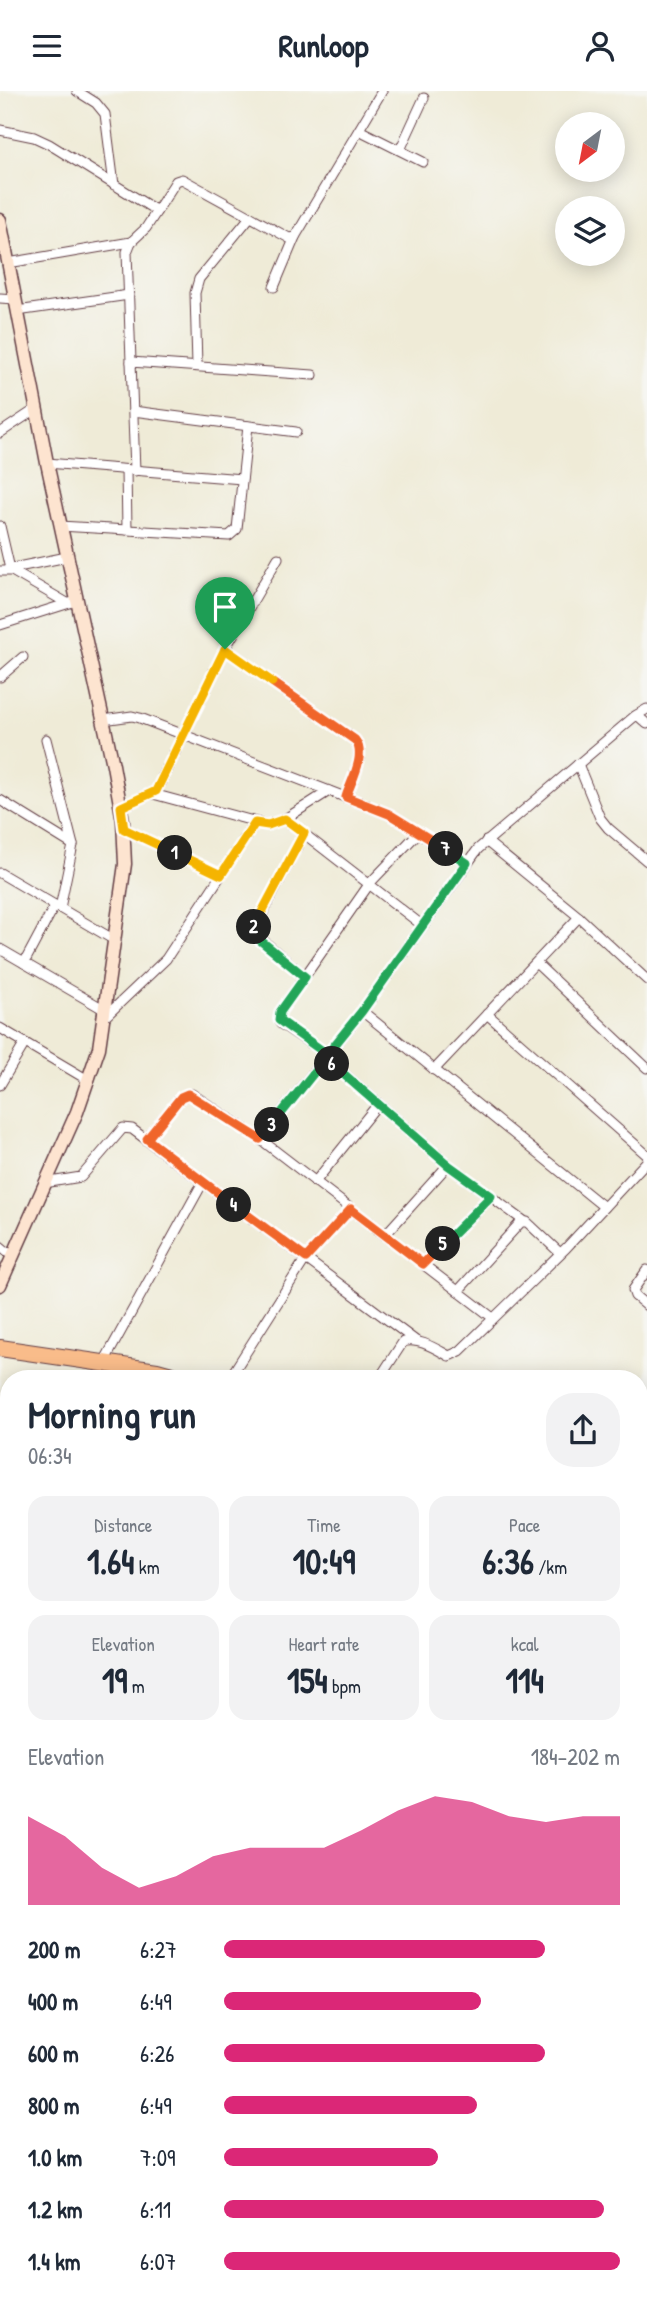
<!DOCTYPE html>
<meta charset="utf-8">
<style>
body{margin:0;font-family:"Patrick Hand",sans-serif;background:#f2f2f3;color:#1f2937;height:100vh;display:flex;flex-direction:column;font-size:26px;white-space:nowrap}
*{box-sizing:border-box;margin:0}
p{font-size:23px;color:#747a83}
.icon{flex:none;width:38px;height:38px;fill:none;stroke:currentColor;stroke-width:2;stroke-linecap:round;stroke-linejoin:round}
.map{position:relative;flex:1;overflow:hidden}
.details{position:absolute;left:0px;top:1279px;width:648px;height:936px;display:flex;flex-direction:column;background:#fff;border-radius:28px 28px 0 0;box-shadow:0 4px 18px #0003}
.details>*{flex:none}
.needle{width:46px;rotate:212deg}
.tools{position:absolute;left:555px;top:21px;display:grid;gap:14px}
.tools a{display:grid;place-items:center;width:70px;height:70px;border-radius:50%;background:#fff;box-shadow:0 4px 18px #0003;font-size:35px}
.pin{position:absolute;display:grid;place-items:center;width:60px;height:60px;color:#fff;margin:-72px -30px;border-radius:50% 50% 50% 0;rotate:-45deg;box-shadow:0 0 7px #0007}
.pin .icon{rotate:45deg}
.km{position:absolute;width:35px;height:35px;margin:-18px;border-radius:50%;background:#222;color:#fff;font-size:19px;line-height:35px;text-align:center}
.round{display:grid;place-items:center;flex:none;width:74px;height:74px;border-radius:28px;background:#f2f2f3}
.overview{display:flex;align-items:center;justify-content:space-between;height:119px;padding:0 28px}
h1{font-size:38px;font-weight:800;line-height:52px}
.figures{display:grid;grid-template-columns:repeat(3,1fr);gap:10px;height:119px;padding:7px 28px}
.figures div{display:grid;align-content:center;border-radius:18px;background:#f2f2f3;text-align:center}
.figures b{font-size:35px;font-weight:800}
.figures small{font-size:19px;font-weight:400}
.figures p{font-size:19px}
.chart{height:196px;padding:14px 28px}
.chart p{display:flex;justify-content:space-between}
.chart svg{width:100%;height:126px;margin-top:7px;fill:#db2777;opacity:.7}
ul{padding:0 28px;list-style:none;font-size:23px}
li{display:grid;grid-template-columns:112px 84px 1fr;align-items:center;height:52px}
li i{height:18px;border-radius:9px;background:#db2777}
header{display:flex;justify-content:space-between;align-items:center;height:91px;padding:0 28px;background:#fff;font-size:32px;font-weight:800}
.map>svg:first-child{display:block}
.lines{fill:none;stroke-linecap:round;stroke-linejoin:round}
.street-casing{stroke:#633e45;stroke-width:11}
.secondary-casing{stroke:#633e45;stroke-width:15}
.primary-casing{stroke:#633e45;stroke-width:17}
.highway-casing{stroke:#633e45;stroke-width:18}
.street{stroke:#fff;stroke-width:9}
.secondary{stroke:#fde4d0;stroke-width:12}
.primary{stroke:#f9bc8a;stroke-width:14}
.highway{stroke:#f9bc8a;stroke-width:16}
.split-1-casing{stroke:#fff;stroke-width:14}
.split-2-casing{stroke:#fff;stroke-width:14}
.split-3-casing{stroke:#fff;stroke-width:14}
.split-4-casing{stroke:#fff;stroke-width:14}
.split-5-casing{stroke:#fff;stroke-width:14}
.split-6-casing{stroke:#fff;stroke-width:14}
.split-7-casing{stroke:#fff;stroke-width:14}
.split-8-casing{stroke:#fff;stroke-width:14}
.split-9-casing{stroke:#fff;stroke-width:14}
.split-1{stroke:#f5b400;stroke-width:9}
.split-2{stroke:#f5b400;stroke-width:9}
.split-3{stroke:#22a559;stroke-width:9}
.split-4{stroke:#f0652b;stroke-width:9}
.split-5{stroke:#f0652b;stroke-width:9}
.split-6{stroke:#22a559;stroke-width:9}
.split-7{stroke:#22a559;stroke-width:9}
.split-8{stroke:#f0652b;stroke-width:9}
.split-9{stroke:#f5b400;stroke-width:9}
</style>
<header><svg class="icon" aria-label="menu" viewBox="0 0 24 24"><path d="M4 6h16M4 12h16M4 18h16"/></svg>Runloop<svg class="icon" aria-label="person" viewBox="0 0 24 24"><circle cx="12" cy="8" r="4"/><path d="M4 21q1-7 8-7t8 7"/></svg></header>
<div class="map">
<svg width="647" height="2215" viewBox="0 0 647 2215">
<rect width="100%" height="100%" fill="#f6f6f2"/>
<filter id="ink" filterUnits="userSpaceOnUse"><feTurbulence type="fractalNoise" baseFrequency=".0143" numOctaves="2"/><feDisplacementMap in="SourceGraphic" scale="14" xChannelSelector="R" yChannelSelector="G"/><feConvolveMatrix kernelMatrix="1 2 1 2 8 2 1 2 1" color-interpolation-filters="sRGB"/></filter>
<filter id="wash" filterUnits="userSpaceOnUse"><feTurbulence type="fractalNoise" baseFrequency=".00686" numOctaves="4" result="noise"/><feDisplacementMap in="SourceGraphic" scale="28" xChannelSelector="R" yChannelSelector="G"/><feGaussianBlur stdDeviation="1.57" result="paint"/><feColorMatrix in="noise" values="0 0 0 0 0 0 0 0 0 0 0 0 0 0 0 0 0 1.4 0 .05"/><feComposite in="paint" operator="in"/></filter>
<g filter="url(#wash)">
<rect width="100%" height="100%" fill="#efebd7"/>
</g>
<g filter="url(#ink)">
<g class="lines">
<defs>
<g id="street">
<path d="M77,0L96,12L105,23L114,94"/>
<path d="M0,39L34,46L49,53L157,120"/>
<path d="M359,39L423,71"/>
<path d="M400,59L424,7"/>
<path d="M8,172L131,151"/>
<path d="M274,196L295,146"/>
<path d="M0,207L15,208"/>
<path d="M17,220L129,204"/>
<path d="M131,271L313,284"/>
<path d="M197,275L195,202L199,188L250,126"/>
<path d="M133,320L296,341"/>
<path d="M0,342L36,318"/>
<path d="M47,372L242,388"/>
<path d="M126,379L127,439"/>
<path d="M135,380L127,161L131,151L146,137L176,90L182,88L289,147L295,146L382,0"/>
<path d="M0,435L10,478"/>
<path d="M60,435L229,445L237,438L248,335"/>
<path d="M8,478L67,466"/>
<path d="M0,480H12L67,512"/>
<path d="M0,534L76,510"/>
<path d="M225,558L355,649C366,664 352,690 346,706"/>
<path d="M0,586L23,566"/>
<path d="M637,624L647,633"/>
<path d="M103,629L132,625L140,627L389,723L467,772"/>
<path d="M46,648L73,754L60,817"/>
<path d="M578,673L600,727L608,737L647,770"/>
<path d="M153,703L268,734L285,728L329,700"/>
<path d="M0,709L73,754"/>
<path d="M121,716L156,700L225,558L278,467"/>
<path d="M285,728L423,835"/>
<path d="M124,738L221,784"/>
<path d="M304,742L253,841L305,886"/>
<path d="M486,750L579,826L647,889"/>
<path d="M0,782L116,850"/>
<path d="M0,858L105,919"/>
<path d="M24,872L55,814"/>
<path d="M536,872L647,977"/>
<path d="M362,920L604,1116"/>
<path d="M487,923L647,1064"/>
<path d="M104,927L166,868L255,732"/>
<path d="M0,937L88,989"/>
<path d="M328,964L281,933L279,930L280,921L370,792L419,741"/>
<path d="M325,966L448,1074"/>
<path d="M434,979L579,826"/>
<path d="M0,994L25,952"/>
<path d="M147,1047L181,1006L192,1003L260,1048L493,1227"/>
<path d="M260,1048L357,927L478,758L635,625L647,618"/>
<path d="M315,1091L378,1013"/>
<path d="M44,1092L81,1086L123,1037L132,1038L416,1250"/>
<path d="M385,1144L448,1074L524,1130"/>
<path d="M0,1155L12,1165"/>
<path d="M423,1173L491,1105"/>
<path d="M647,1179L633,1199L635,1205L647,1215"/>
<path d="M458,1200L521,1131H527L560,1162"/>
<path d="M104,1271L203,1091"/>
<path d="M229,1288L306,1167L351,1118"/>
<path d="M379,1288L403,1251C418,1246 436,1258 449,1265L460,1260L566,1157L647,1070"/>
<path d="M0,1399L9,1389"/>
<path d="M0,1448L9,1455"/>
<path d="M639,1495L647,1488"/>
<path d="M0,1540L9,1547"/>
<path d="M639,1553L647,1560"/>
<path d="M639,1598L647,1605"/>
<path d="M0,1620L9,1609"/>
<path d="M639,1640L647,1630"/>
<path d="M0,1651L9,1659"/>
<path d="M639,1693V1694"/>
<path d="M0,1729L9,1736"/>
<path d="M639,1786L647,1779"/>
<path d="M639,1801L647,1809"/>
<path d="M0,1805L9,1794"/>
<path d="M0,1887L9,1894"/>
<path d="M639,1955L647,1961"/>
<path d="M0,1981L9,1988"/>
<path d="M0,2054L9,2041"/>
<path d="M0,2072L9,2079"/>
<path d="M639,2096L647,2089"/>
<path d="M639,2136L647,2144"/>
<path d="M0,2199L9,2204"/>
<path d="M639,2202L647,2195"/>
<path d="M13,2207L25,2215"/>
<path d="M246,2207L253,2215"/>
<path d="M337,2207L344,2215"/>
<path d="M65,2215L73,2207"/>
<path d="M496,2215L505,2207"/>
<path d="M624,2215L633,2207"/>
</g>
<g id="secondary">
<path d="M0,129L47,372L113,674L123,730L125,773L99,957L77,1021L0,1194"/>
<path d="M0,1923L9,1912"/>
</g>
<g id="primary">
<path d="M639,1841L647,1834"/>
<path d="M639,1860L647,1853"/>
<path d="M204,2215L212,2207"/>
<path d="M222,2215L230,2207"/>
</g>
<g id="highway">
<path d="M0,1257L157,1280L186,1288"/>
<path d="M639,1423L647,1426"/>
</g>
</defs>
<use href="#street" class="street-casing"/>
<use href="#secondary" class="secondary-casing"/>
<use href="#primary" class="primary-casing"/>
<use href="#highway" class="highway-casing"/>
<use href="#street" class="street"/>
<use href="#secondary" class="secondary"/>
<use href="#primary" class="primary"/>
<use href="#highway" class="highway"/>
</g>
</g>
<g class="lines" filter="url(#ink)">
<defs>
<path id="split-1" d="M175,762L124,738L121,716L156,700L225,558"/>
<path id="split-2" d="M175,762L221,784L255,732L268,734L285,728L304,742L254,836"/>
<path id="split-3" d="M254,836L253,841L255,845L305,886L280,921L279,929L328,964L272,1034"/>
<path id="split-4" d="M234,1114L147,1048L181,1006L188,1003L260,1048L272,1034"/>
<path id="split-5" d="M234,1114L306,1167L351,1118L423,1173L443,1153"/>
<path id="split-6" d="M332,973L448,1074L491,1105L443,1153"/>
<path id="split-7" d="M332,973L325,966L362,920L467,772L446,758"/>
<path id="split-8" d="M272,591L355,649C367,664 351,690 346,706L389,723L446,758"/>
<path id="split-9" d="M225,558L272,591"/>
</defs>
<use href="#split-1" class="split-1-casing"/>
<use href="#split-2" class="split-2-casing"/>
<use href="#split-3" class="split-3-casing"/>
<use href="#split-4" class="split-4-casing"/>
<use href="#split-5" class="split-5-casing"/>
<use href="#split-6" class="split-6-casing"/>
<use href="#split-7" class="split-7-casing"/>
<use href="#split-8" class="split-8-casing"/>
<use href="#split-9" class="split-9-casing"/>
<use href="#split-1" class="split-1"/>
<use href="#split-2" class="split-2"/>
<use href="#split-3" class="split-3"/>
<use href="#split-4" class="split-4"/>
<use href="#split-5" class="split-5"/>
<use href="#split-6" class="split-6"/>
<use href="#split-7" class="split-7"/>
<use href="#split-8" class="split-8"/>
<use href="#split-9" class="split-9"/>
</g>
</svg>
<div class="tools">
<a><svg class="needle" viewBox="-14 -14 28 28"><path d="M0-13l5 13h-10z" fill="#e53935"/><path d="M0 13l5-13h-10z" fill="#747a83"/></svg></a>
<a><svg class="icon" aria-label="layers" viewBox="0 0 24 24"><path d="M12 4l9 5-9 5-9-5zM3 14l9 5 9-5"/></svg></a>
</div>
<div class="pin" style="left:225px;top:558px;background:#1e9e55"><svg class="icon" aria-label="arrive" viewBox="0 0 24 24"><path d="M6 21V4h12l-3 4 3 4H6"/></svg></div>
<b class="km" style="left:175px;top:762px">1</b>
<b class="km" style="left:254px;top:836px">2</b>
<b class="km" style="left:272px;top:1034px">3</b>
<b class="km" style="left:234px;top:1114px">4</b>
<b class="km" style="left:443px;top:1153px">5</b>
<b class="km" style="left:332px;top:973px">6</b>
<b class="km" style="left:446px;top:758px">7</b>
<section class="details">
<div class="overview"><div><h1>Morning run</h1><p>06:34</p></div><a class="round"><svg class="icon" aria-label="share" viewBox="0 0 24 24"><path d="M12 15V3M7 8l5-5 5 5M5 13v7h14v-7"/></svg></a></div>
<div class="figures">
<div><p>Distance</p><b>1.64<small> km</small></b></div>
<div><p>Time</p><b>10:49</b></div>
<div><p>Pace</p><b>6:36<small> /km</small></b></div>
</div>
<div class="figures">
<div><p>Elevation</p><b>19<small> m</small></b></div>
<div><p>Heart rate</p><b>154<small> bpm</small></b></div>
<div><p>kcal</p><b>114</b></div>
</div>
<div class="chart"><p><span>Elevation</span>184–202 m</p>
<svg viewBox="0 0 160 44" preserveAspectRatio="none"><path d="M0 44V13L10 20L20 31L30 38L40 34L50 27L60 24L70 24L80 24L90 18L100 11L110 6L120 8L130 13L140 15L150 13L160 13V44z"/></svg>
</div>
<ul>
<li><b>200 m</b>6:27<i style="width:81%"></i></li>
<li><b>400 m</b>6:49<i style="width:65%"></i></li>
<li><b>600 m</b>6:26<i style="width:81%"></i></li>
<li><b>800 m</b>6:49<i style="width:64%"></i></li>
<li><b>1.0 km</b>7:09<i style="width:54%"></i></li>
<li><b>1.2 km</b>6:11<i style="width:96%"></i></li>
<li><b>1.4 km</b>6:07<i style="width:100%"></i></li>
</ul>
</section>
</div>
